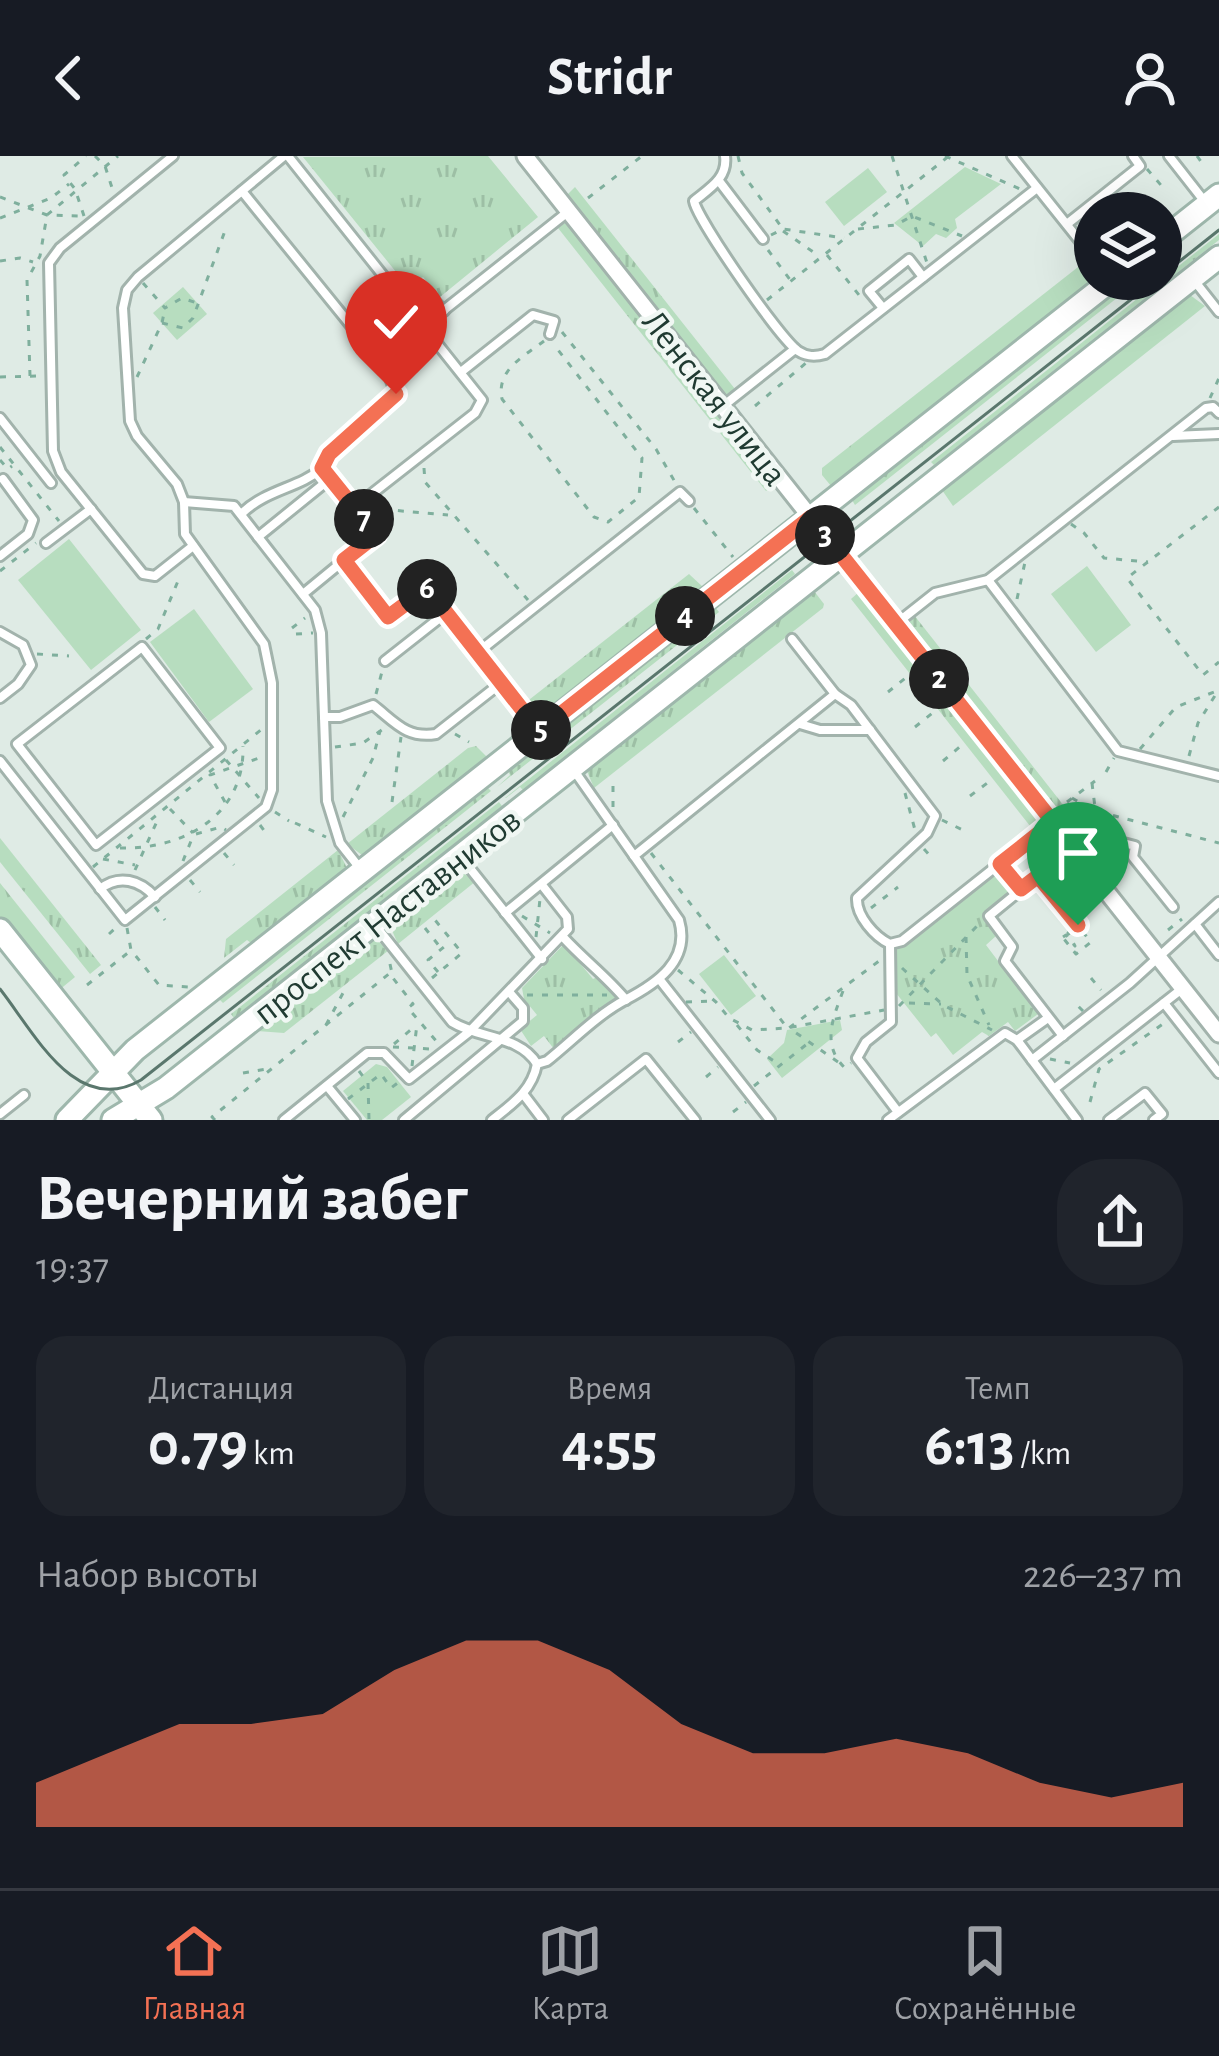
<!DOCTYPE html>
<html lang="ru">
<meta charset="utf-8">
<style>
body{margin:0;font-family:"Alegreya Sans",sans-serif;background:#20242c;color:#f1f3f6;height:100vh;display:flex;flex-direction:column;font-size:45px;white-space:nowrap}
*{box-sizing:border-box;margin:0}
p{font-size:39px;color:#9ea1a6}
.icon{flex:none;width:66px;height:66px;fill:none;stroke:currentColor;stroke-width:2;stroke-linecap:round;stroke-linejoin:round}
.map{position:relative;height:964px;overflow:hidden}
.sheet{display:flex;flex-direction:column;background:#171b24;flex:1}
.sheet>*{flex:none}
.tools{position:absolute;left:1074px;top:36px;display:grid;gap:24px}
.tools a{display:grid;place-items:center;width:108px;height:108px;border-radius:50%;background:#171b24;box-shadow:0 12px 48px #0002;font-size:60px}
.pin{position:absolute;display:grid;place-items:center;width:102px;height:102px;color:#fff;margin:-123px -51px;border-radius:50% 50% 50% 0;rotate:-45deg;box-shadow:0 0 12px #0007}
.pin .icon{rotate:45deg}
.km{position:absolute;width:60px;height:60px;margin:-30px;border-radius:50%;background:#222;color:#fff;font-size:33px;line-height:60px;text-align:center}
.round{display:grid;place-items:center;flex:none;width:126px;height:126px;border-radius:48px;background:#20242c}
.summary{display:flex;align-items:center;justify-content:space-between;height:204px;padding:0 36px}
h1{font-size:66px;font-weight:600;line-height:90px}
.stats{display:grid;grid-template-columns:repeat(3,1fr);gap:18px;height:204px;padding:12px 36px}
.stats div{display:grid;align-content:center;border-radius:30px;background:#20242c;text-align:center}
.stats b{font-size:60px;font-weight:600}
.stats small{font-size:33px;font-weight:400}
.stats p{font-size:33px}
.chart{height:336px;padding:24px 36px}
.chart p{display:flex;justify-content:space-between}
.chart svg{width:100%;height:216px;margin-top:12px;fill:#f47154;opacity:.7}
header{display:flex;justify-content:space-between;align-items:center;height:156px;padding:0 36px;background:#171b24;font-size:54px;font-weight:600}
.tab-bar{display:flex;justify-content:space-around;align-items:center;height:168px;border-top:3px solid #363941;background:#171b24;font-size:33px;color:#9ea1a6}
.tab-bar a{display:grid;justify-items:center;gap:6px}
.tab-bar .on{color:#f47154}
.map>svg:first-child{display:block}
.grass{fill:url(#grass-tufts)}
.park{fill:#b7ddbf}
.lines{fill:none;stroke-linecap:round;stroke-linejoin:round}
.lane-casing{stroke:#a2b3ac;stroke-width:14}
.street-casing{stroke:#a2b3ac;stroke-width:21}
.secondary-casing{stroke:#9eb7ac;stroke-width:27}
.path{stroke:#7faf9d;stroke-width:3;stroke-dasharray:6 9;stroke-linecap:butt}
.lane{stroke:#fff;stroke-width:8}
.street{stroke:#fff;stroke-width:15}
.secondary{stroke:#fff;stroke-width:21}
.tram{stroke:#5a776d;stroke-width:3}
.route-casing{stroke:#fff;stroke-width:24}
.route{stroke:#f47154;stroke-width:15}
.labels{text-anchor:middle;stroke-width:9;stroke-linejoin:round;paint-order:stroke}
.street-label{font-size:36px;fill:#203b32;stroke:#f0f7f3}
</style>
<header><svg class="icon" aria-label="back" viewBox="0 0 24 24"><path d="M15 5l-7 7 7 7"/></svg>Stridr<svg class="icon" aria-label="person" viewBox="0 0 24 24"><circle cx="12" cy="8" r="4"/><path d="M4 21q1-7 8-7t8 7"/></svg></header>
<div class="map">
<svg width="1219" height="964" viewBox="0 0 1219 964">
<defs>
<pattern id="grass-tufts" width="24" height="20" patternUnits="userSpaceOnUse" patternTransform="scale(3)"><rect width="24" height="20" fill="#b7ddbf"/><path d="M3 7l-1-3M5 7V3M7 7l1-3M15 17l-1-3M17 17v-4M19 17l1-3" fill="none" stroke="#9dbfa5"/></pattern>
</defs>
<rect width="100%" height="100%" fill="#dfebe5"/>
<g class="grass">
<path d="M488,0L538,61L440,141L423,121L409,132L303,1Z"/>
<path d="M575,31L735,233L726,239L567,39Z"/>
<path d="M566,66L774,329L766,335L558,72Z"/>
<path d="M1219,78V84L934,309L931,306Z"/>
<path d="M1087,104L1095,121L831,330L822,319V312Z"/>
<path d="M1133,123H1141L855,349L852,344Z"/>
<path d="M1190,139L1205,150L953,350L942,334Z"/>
<path d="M792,414L795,418L523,634L520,631L506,642H505Z"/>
<path d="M689,418L703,431L540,558L525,547Z"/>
<path d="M814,435L824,448L823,452L594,632L587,615Z"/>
<path d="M859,436L1042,668L1034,675L851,443Z"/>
<path d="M715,451L719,456L497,631L510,619L508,615Z"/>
<path d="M914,459L1090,683L1080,688L907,468Z"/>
<path d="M476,590L487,601L362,699L347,688L468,592Z"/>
<path d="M488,632L491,635L223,847L219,843Z"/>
<path d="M499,646L502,650L234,862L231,858Z"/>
<path d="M0,682L101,809L90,818L0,706Z"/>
<path d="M338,694L347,712L251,787L247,784L224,802L226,783Z"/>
<path d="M1000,712L1016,732L985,758L996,780L986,789L1038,858L1015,875L1008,866L989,880L982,876L953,899L936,877L931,881L896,837L895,795Z"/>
<path d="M460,715L476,725L398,788L390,770Z"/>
<path d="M0,727L75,821L58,835L0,761Z"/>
<path d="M374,782L389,794L284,877L257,875Z"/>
<path d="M564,788L593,823L599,820L617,840L612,848L554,893L544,880L531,890L520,873L537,859L524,843L522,832Z"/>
</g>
<g class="park">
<path d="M965,11L1001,28L955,63L957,72L946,82L936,78L923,90L894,67Z"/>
<path d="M868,12L887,36L844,70L825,46Z"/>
<path d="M183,131L207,158L177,184L153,157Z"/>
<path d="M69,383L141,474L91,514L18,424Z"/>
<path d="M1087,410L1131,469L1096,496L1051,438Z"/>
<path d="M194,453L253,533L209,566L150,486Z"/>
<path d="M724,799L756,840L731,859L699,818Z"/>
<path d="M840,864L842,874L782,922L767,903L784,887L787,874Z"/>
<path d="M376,908L387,911L411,941L382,964H367L343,935Z"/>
</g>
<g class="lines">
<defs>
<g id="lane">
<path d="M173,0L60,92L49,107L53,295L61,316L143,418L155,420L193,390"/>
<path d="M725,0C728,22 710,32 694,45C697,63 780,183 798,195C807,201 815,201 825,198L1037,32"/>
<path d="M1012,0L1095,104"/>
<path d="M1169,0L1205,46"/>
<path d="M719,25L763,83"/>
<path d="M242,35L387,214L396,238L329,298L323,312L355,351L475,257L482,244L288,0"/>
<path d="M1067,68L1140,10L1133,0"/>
<path d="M1193,123L1219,156"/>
<path d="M402,142L409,136L423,134L444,155"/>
<path d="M883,152L869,135L909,103L923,121"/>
<path d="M424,170L569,55"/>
<path d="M461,216L533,159L554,165L550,178"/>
<path d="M723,250L795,193"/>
<path d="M0,262L51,327"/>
<path d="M1173,280L1219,278"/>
<path d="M184,346L234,350L315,454L321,477L327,645L340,687L362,715"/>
<path d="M241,358C267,333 297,333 323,312"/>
<path d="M258,381L331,322"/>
<path d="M46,387L91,353"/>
<path d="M0,400L28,378L33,364L3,323"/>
<path d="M988,424L1118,595L1219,620"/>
<path d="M303,438L376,378L355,351"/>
<path d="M897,467L935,437L988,424L1206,252L1213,251L1219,257"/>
<path d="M0,476L23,489L31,509L18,528L0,542"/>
<path d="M792,483L835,538L851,549L935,660L927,677L857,742C856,760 875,781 890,788L902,785L1051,667"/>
<path d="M142,491L220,592L96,689L17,588Z"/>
<path d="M385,505L446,457L477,497"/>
<path d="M324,561H340L373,549C394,565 406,583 436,578L501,527"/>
<path d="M800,568L820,574H870"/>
<path d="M538,574L477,497L680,336L689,345"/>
<path d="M0,605L125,764L266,651L272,634V527L264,488L185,378L184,346L177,328L137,280L130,265L123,152L127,134L138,121L284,0"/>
<path d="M634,700L835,538"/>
<path d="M1081,700L1104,682L1135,690L1133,701L1173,751"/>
<path d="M461,701L542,803"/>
<path d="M1000,708L1021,733"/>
<path d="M1038,720L989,760L1012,791L1005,805L1063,880"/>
<path d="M100,733C119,718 140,724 155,741"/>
<path d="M505,757L613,669"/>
<path d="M1195,768L1219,799"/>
<path d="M375,769L452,866C479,883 520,879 537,908"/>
<path d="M563,781C584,804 606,820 626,844"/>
<path d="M890,788L891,866L866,886L857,902L898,956"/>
<path d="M660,824L770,964"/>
<path d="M1164,847L1219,917"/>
<path d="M1017,884L1048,862"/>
<path d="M1032,904L1130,827L1219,746"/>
<path d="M327,930L355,964"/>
<path d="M1054,933L1183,832"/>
<path d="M524,939L543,964"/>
<path d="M0,958L24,939"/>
<path d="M284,964L367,897H384L409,923L469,876L568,773L567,761L542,729"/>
<path d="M404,964L523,865V852L510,837"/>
<path d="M492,964C512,948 532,935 537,908L547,905C572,885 597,859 625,844C656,828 691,805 679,764L573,613"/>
<path d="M568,964L646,903L695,964"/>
<path d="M888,964L1005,877L1017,884L1077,964"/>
<path d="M1109,964L1145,937L1162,958L1154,964"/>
</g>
<path id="street" d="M525,0L1219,878"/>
<g id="secondary">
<path d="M1161,85L1219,39"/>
<path d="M0,774L151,964"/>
<path d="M67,964L135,894L1113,123"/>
<path d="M113,964L166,932L1219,101"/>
</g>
</defs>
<use href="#lane" class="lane-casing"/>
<use href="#street" class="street-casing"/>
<use href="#secondary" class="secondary-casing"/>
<g class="path">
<path d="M95,0L105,10L114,38"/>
<path d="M738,0L742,17L783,73"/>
<path d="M892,0L927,107"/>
<path d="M945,0L1020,33"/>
<path d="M1197,0L1202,7"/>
<path d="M1147,13L1166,35"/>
<path d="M0,41L47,59L82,60"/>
<path d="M588,42L642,0"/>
<path d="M84,60L75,33L64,19L86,0"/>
<path d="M0,62L51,42L69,28"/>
<path d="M858,73L896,69L912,60L962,80"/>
<path d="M783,75L819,100"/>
<path d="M771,79L783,73L844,82"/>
<path d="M768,94L791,125"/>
<path d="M827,99L859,139"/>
<path d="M0,105L20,102L33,106"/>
<path d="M143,127L165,152L182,142L197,147"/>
<path d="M767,144L949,0"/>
<path d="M162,167L183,172L193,162L226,72"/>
<path d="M562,176L656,293L675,326"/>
<path d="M544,185C523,201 496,214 502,243L594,361L608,366L639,341L642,302L555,190"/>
<path d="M30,220L27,124L40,100L47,59L118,0"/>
<path d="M0,221L40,220"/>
<path d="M137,221L162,167L165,152"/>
<path d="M1210,242L1219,222"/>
<path d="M755,250L806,207"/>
<path d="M0,291L59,365"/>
<path d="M0,304L8,313L12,310"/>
<path d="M424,312L425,326L528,444"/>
<path d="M1219,351L1127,422L1203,519L1219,506"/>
<path d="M368,352L448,359"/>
<path d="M694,352L733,401"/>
<path d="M1071,368L1084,377L1104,402L1148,406"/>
<path d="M349,411L388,461L427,432L440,449"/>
<path d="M0,415L36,387"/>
<path d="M1017,443L1025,406"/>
<path d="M292,472L305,462"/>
<path d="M296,478L313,477"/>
<path d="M146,483L158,473L178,425L177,418"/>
<path d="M37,498L69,500"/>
<path d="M888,536L908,520"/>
<path d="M376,538L383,512"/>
<path d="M915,571L935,555"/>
<path d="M455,578L469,586"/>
<path d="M335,591L363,587L386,571"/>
<path d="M1140,593L1176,551L1219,534"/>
<path d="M1189,600L1198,567L1216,538"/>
<path d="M226,604L259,642"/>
<path d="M943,605L962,589"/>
<path d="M1106,616L1114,602"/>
<path d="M1092,627L1098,676"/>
<path d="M905,637L915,674"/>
<path d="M970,640L990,625"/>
<path d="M1072,642L1092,654L1219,687"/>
<path d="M225,646L210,619L262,601"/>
<path d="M392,646L401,581"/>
<path d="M1067,646L1095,625"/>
<path d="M613,651V623"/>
<path d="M170,653L193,677"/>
<path d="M275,656L289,665"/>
<path d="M343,661L373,602L380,575"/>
<path d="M942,664L967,676"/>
<path d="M295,667L326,681"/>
<path d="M260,669L269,681"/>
<path d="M196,678L221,671L226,674"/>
<path d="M120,692C182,694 245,660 243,590"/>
<path d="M924,693L933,703"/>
<path d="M224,697L234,709"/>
<path d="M651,697L785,869"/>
<path d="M103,703L135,709"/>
<path d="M183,705L193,680"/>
<path d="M93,711L262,573"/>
<path d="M135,714L158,663"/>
<path d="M190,724L200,736"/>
<path d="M1045,729L1091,786L1076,798L1060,778"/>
<path d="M155,751L165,764"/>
<path d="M871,752L898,731"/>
<path d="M522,760L550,777"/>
<path d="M127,772L131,794L159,829L189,831"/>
<path d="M425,772L440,791"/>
<path d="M1168,774L1182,763"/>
<path d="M109,778L119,769"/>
<path d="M536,781L540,743"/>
<path d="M966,781L967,819L989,869"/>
<path d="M1063,781L1066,779L1075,790L1068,777L1076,770"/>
<path d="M390,808L393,822L413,848L408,852L437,886"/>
<path d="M902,812L943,849L992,874"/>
<path d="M678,814L716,846L729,862L752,874L787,872L884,854"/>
<path d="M438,816L428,804L450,786"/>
<path d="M432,822L462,797L435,764"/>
<path d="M1091,822L1101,834"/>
<path d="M87,829L129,796"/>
<path d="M843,835C833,862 821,889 845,912L851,907"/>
<path d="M527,839H607"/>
<path d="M686,846L713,845"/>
<path d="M909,847L941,848"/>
<path d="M899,850L980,767"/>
<path d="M1083,855L1078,850L1083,844"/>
<path d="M326,869L343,837"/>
<path d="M737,869L757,894L780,909"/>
<path d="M678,886L691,876"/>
<path d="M394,888L414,871"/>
<path d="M393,891L431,893"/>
<path d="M1050,903L1070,907"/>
<path d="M838,906L789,872L879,805"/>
<path d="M412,910L417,868"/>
<path d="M359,915L368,927L369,964"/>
<path d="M243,917L272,912"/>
<path d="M706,921L718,911"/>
<path d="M754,930L807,888"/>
<path d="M348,943L381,918L391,932L399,926"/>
<path d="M1090,946L1099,913L1167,865"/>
<path d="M733,956L746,946"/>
<path d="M215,964L212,961L390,817"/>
</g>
<use href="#lane" class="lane"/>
<use href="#street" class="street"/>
<use href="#secondary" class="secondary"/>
<g class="tram">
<path d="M1161,120L1219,74"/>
<path d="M0,833C34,876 76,962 141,924L1157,123"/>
</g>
</g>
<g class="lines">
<defs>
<path id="route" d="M396,238L329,298L322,312L376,379L344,404L388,461L427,432L539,575L811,361L1053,666L1000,708L1021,733L1038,720L1078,769"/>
</defs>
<use href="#route" class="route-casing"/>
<use href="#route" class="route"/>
</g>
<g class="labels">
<g class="street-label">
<text transform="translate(716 241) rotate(52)" y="13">Ленская улица</text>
<text transform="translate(386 759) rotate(-38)" y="13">проспект Наставников</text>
</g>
</g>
</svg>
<div class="tools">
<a><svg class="icon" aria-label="layers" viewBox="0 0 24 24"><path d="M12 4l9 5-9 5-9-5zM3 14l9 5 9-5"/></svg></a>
</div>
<div class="pin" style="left:1078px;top:769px;background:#1e9e55"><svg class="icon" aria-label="arrive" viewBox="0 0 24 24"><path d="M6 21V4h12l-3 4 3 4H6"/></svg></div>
<div class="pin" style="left:396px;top:238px;background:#d93025"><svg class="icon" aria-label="check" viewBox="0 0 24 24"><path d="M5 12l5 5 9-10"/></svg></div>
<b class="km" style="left:939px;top:523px">2</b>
<b class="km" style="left:825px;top:379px">3</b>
<b class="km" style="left:685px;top:460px">4</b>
<b class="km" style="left:541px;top:574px">5</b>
<b class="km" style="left:427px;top:433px">6</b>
<b class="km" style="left:364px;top:363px">7</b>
</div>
<section class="sheet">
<div class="summary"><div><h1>Вечерний забег</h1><p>19:37</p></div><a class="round"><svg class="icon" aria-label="share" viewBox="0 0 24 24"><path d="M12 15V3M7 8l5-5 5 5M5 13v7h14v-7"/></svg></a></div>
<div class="stats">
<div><p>Дистанция</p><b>0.79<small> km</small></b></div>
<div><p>Время</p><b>4:55</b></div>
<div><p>Темп</p><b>6:13<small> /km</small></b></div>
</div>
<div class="chart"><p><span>Набор высоты</span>226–237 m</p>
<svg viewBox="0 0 160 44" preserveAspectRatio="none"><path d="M0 44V35L10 29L20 23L30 23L40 21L50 12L60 6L70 6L80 12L90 23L100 29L110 29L120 26L130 29L140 35L150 38L160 35V44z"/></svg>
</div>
</section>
<nav class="tab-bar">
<a class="on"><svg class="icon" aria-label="home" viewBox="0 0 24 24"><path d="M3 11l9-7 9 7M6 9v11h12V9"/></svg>Главная</a>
<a><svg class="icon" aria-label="map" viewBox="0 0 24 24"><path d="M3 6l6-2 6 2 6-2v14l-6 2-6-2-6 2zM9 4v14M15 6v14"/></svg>Карта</a>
<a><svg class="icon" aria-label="saved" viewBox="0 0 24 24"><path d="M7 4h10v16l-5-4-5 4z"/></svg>Сохранённые</a>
</nav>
